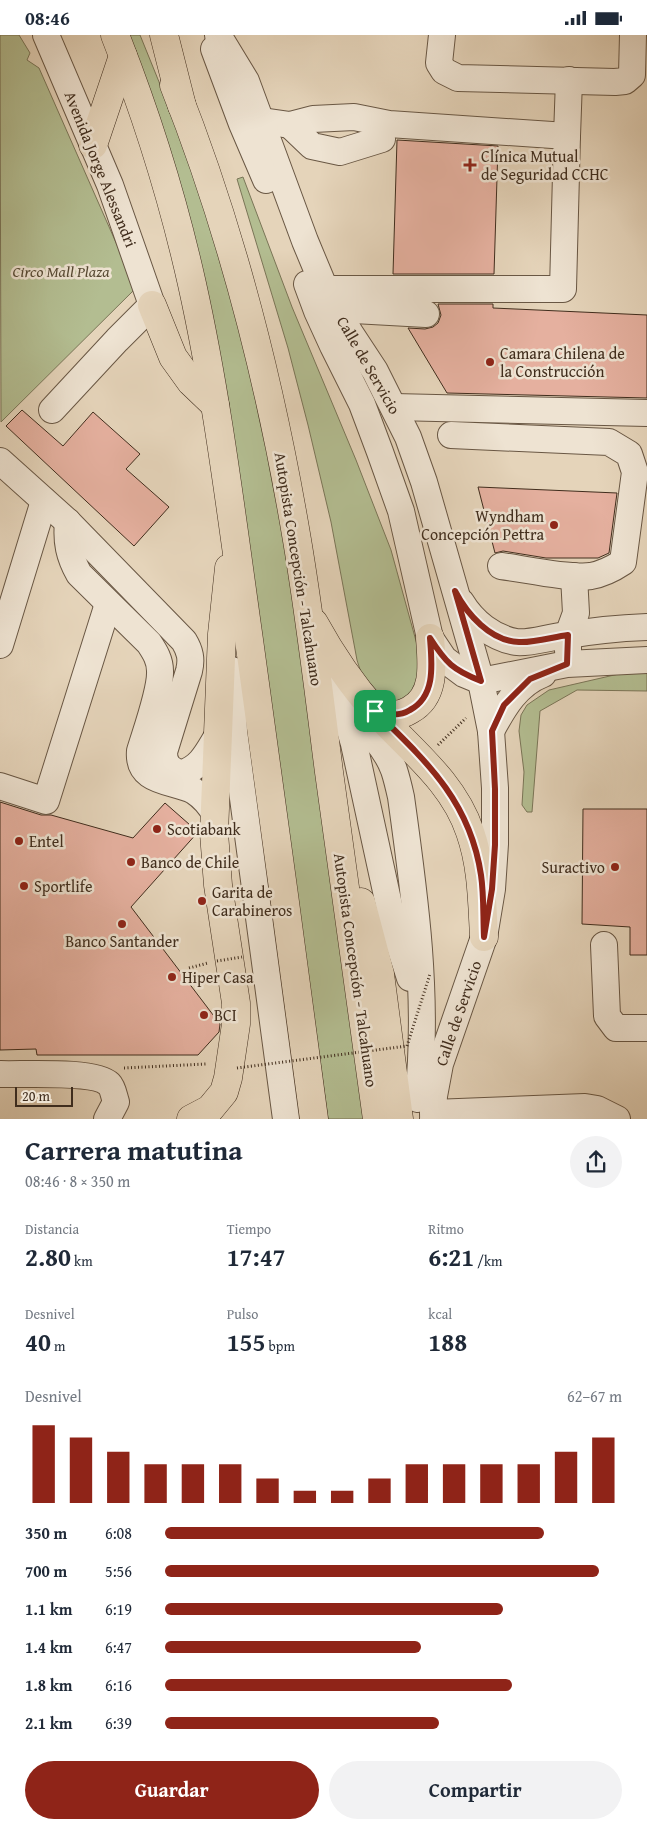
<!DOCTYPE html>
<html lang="es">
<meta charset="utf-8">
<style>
body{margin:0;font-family:"Gentium Book Plus",serif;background:#f2f2f3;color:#1f2937;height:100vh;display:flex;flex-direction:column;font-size:19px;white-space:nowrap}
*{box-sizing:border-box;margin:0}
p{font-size:16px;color:#747a83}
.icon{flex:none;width:28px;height:28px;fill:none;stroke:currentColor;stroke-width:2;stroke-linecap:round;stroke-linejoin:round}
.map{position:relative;height:1084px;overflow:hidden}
.drawer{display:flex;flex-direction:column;background:#fff;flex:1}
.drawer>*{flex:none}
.scale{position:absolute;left:15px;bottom:12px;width:58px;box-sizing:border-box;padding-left:5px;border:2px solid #402d1d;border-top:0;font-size:14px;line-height:18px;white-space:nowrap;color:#402d1d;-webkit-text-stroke:4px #eee3d2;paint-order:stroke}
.pin{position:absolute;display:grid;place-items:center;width:42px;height:42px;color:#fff;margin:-21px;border-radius:10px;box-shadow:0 2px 8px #0006}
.round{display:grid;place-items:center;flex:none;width:52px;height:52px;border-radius:26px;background:#f2f2f3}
.head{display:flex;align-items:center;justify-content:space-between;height:85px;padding:0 25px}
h1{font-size:28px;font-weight:700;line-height:38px}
.metrics{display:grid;grid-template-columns:repeat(3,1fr);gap:8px;height:85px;padding:5px 25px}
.metrics div{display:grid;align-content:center}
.metrics b{font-size:25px;font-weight:700}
.metrics small{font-size:14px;font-weight:400}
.metrics p{font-size:14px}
.chart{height:140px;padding:10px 25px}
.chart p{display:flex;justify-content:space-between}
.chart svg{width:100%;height:90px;margin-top:5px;stroke:#8f2418;stroke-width:6}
.primary-button{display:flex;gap:10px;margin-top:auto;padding:10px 25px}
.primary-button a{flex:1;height:58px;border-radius:30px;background:#8f2418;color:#fff;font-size:20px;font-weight:700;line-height:58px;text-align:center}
.primary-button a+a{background:#f2f2f3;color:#1f2937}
ul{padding:0 25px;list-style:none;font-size:16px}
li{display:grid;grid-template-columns:80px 60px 1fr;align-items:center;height:38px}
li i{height:12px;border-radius:6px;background:#8f2418}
.status{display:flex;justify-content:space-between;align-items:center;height:35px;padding:0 25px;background:#fff;direction:ltr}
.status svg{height:14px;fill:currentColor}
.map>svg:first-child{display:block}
.green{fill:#b3bd91;stroke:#7a7557}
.building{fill:#e5b09f;stroke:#402d1d}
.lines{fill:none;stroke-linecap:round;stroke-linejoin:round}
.minor-casing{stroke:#695744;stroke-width:28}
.major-casing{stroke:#402d1d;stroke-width:29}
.highway-casing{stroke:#402d1d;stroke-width:29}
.path{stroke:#402d1d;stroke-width:3;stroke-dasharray:1 2.5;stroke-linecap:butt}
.minor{stroke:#eee3d2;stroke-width:26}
.major{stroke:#e5d4ba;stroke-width:28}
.highway{stroke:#e5d4ba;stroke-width:28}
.path-bridge{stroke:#402d1d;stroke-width:3;stroke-dasharray:1 2.5;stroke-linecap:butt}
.route-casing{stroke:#fff;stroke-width:10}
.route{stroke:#8f2418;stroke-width:6}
.poi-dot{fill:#8f2418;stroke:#eee3d2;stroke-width:2}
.labels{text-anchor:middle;stroke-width:5;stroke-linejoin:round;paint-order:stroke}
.poi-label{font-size:16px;fill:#402d1d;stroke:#eee3d2;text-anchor:start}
.street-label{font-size:16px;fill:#402d1d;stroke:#eee3d2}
.park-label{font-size:16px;font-style:italic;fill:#574a34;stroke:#eee3d2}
</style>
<div class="status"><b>08:46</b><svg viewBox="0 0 49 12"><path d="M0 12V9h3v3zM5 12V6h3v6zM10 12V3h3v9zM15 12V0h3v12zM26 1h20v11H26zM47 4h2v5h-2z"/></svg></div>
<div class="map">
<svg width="647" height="1084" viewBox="0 0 647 1084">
<rect width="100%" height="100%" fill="#e5d4ba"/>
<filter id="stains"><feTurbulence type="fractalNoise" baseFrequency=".004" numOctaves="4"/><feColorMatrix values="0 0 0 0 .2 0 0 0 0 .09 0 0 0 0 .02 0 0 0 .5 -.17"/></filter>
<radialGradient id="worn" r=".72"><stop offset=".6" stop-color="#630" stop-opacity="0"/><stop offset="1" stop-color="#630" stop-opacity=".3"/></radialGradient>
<g class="green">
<path d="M0,0H19L30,18L27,25L39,33L136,253L1,387Z"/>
<path d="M128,0H140L185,111L229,247L272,437L298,586L366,1084H328L280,735Z"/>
<path d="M243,142L292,272L356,425L391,515L424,635L408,664C402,665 394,668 388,667C371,665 361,639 357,625L331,487L308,390L288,313L237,144Z"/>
<path d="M636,635H647V656L577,655L540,676L532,777H527L522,770L524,737L519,696L521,680L527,670L549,655Z"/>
</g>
<g class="building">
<path d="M397,105L498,111L494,239H393Z"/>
<path d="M438,269H493V273L647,280V363L447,358L408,293L425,294L433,292L438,288L441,280Z"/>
<path d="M22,375L63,411L93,377L140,419L126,434L169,472L134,511L6,391Z"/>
<path d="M478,452L617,458L609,518L598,523H546L503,516L495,518Z"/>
<path d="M0,767L41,780H51L133,803L165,768L198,797L131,872L220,989L219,997L198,1020H37L36,1014L0,1015Z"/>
<path d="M583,774H647V920H630V892L582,889Z"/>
</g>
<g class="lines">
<defs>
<g id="minor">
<path d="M46,0L110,150L152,270L117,305L52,375"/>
<path d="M218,0L246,46L305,206L325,254L350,298L375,336L408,402L424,447L481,646L491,696L495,753V809L492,854L484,902L440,1029L434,1061L433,1084"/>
<path d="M442,0L439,28L444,36L458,43L615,47L625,46L632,40L633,0"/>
<path d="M214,14L242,89L266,145"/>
<path d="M247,88L262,86L290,90L313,84L354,82L389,89L567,101L563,254H325"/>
<path d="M290,90L312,111L340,117L382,104"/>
<path d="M567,101L569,45"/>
<path d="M307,249L317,276L333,311L362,369L380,417L401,476L430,603L444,624L464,639L481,646L567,629L647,625"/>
<path d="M323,275L336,274L426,279"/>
<path d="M394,372L647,378"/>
<path d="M451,400L609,407L629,419L635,437L623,527C614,533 602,539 591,541C568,544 525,534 501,531"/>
<path d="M0,426L68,487L184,606C190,616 192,624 189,636L164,717C164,729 170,736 182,738C201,733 208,716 218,700"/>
<path d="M68,487C66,507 69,521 79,539L149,608C155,617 160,625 160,636C161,655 146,696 140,716C137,749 174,745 194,756C203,762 210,770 215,779"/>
<path d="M461,567C473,587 493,603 516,607C528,609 549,602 562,601C590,596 618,593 647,592"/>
<path d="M0,610L44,466"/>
<path d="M321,612L343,671L354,709L394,893L410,943"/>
<path d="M568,616V600L576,578L574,541"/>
<path d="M232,635L234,696L286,1084"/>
<path d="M343,671C362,689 385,710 394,735C397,744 399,753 401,762C415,862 429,964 418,1064"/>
<path d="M491,696C504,672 517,649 543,639"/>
<path d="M0,751L46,766L108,569"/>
<path d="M604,910L607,981L616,993H647"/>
<path d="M0,1039C21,1040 95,1035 109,1049C113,1053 114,1061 116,1067L107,1084"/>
<path d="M433,1078L585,1072L597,1074L617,1084"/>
</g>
<g id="major">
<path d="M115,0C147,81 173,164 192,249C218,366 232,486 249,605C271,765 293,924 314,1084"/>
<path d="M174,50C232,196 271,350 297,505C310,582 319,659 329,737C345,853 361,968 377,1084"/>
<path d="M93,110L123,21"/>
<path d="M152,270L173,322L191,347L215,370"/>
<path d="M314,588C331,619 351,649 375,676C409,714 453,746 470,797C482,831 482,866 484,902"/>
<path d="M375,676C387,681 399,682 410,675C436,661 432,629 430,603"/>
<path d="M361,867L380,939L399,1084"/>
<path d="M191,1084L210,1074L224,1057L228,1043L236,989V968L218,850L214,798L222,599L229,533"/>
</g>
<path id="highway" d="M164,0L182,71"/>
</defs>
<use href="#minor" class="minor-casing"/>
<use href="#major" class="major-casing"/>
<use href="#highway" class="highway-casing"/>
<g class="path">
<path d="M438,710L466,683"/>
<path d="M189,933L208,928"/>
<path d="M124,1033L206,1029"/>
</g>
<use href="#minor" class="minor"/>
<use href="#major" class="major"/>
<use href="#highway" class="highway"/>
<g class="path-bridge">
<path d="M217,926L242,922"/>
<path d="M237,1033L407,1011L430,939"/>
</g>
</g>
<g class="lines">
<defs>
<path id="route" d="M455,556C467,579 490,606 519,607C533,608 553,602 568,600L567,629L530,644L504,670L492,696L495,754V810L492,854L484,902C483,881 484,860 481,840C470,766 426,726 375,676C387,680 399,682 410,675C436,661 432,629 430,603C446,628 453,635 481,646Z"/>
</defs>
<use href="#route" class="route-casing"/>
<use href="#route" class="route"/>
</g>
<g class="poi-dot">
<path d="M467.5 122.5h5v5h5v5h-5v5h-5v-5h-5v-5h5z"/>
<circle cx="490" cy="327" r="5"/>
<circle cx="554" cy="490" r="5"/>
<circle cx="157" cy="794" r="5"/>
<circle cx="19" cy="806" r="5"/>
<circle cx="131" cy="827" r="5"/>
<circle cx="615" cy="832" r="5"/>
<circle cx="24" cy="851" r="5"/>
<circle cx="202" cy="866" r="5"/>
<circle cx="122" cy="889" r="5"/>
<circle cx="172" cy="942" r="5"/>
<circle cx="204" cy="980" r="5"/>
</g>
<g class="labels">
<g class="poi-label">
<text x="481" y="127">Clínica Mutual<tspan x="481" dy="18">de Seguridad CCHC</tspan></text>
<text x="500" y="324">Camara Chilena de<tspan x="500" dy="18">la Construcción</tspan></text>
<text x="544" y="487" text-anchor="end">Wyndham<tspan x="544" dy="18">Concepción Pettra</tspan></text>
<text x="167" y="800">Scotiabank</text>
<text x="29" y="812">Entel</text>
<text x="141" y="833">Banco de Chile</text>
<text x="605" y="838" text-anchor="end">Suractivo</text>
<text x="34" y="857">Sportlife</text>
<text x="212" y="863">Garita de<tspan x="212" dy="18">Carabineros</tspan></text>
<text x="122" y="912" text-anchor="middle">Banco Santander</text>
<text x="182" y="948">Hiper Casa</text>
<text x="214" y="986">BCI</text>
</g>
<g class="street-label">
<text transform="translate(101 134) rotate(68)" y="6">Avenida Jorge Alessandri</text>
<text transform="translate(369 330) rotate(60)" y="6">Calle de Servicio</text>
<text transform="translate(299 534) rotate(81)" y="6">Autopista Concepción - Talcahuano</text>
<text transform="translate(356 935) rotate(82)" y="6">Autopista Concepción - Talcahuano</text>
<text transform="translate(458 978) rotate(-71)" y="6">Calle de Servicio</text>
</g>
<g class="park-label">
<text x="61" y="242">Circo Mall Plaza</text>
</g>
</g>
<rect width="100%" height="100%" filter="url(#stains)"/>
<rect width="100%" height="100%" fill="url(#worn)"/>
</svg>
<div class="scale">20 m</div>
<div class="pin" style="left:375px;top:676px;background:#1e9e55"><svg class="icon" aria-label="arrive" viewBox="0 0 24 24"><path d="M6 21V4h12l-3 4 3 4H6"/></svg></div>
</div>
<section class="drawer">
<div class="head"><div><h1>Carrera matutina</h1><p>08:46 · 8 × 350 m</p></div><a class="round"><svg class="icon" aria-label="share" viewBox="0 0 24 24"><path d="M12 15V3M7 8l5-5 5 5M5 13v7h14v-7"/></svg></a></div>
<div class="metrics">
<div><p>Distancia</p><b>2.80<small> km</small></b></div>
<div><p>Tiempo</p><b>17:47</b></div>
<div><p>Ritmo</p><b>6:21<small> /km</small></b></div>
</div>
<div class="metrics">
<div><p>Desnivel</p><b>40<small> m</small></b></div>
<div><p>Pulso</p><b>155<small> bpm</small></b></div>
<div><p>kcal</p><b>188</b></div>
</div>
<div class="chart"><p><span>Desnivel</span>62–67 m</p>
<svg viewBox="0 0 160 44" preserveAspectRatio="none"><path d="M5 44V6M15 44V12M25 44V19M35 44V25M45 44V25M55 44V25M65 44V32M75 44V38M85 44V38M95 44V32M105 44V25M115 44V25M125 44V25M135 44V25M145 44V19M155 44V12"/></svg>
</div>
<ul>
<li><b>350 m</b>6:08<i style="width:83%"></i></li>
<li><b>700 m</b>5:56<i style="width:95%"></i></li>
<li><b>1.1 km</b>6:19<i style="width:74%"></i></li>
<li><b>1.4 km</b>6:47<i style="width:56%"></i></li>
<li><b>1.8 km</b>6:16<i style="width:76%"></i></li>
<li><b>2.1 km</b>6:39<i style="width:60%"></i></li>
</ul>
<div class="primary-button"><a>Guardar</a><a>Compartir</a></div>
</section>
